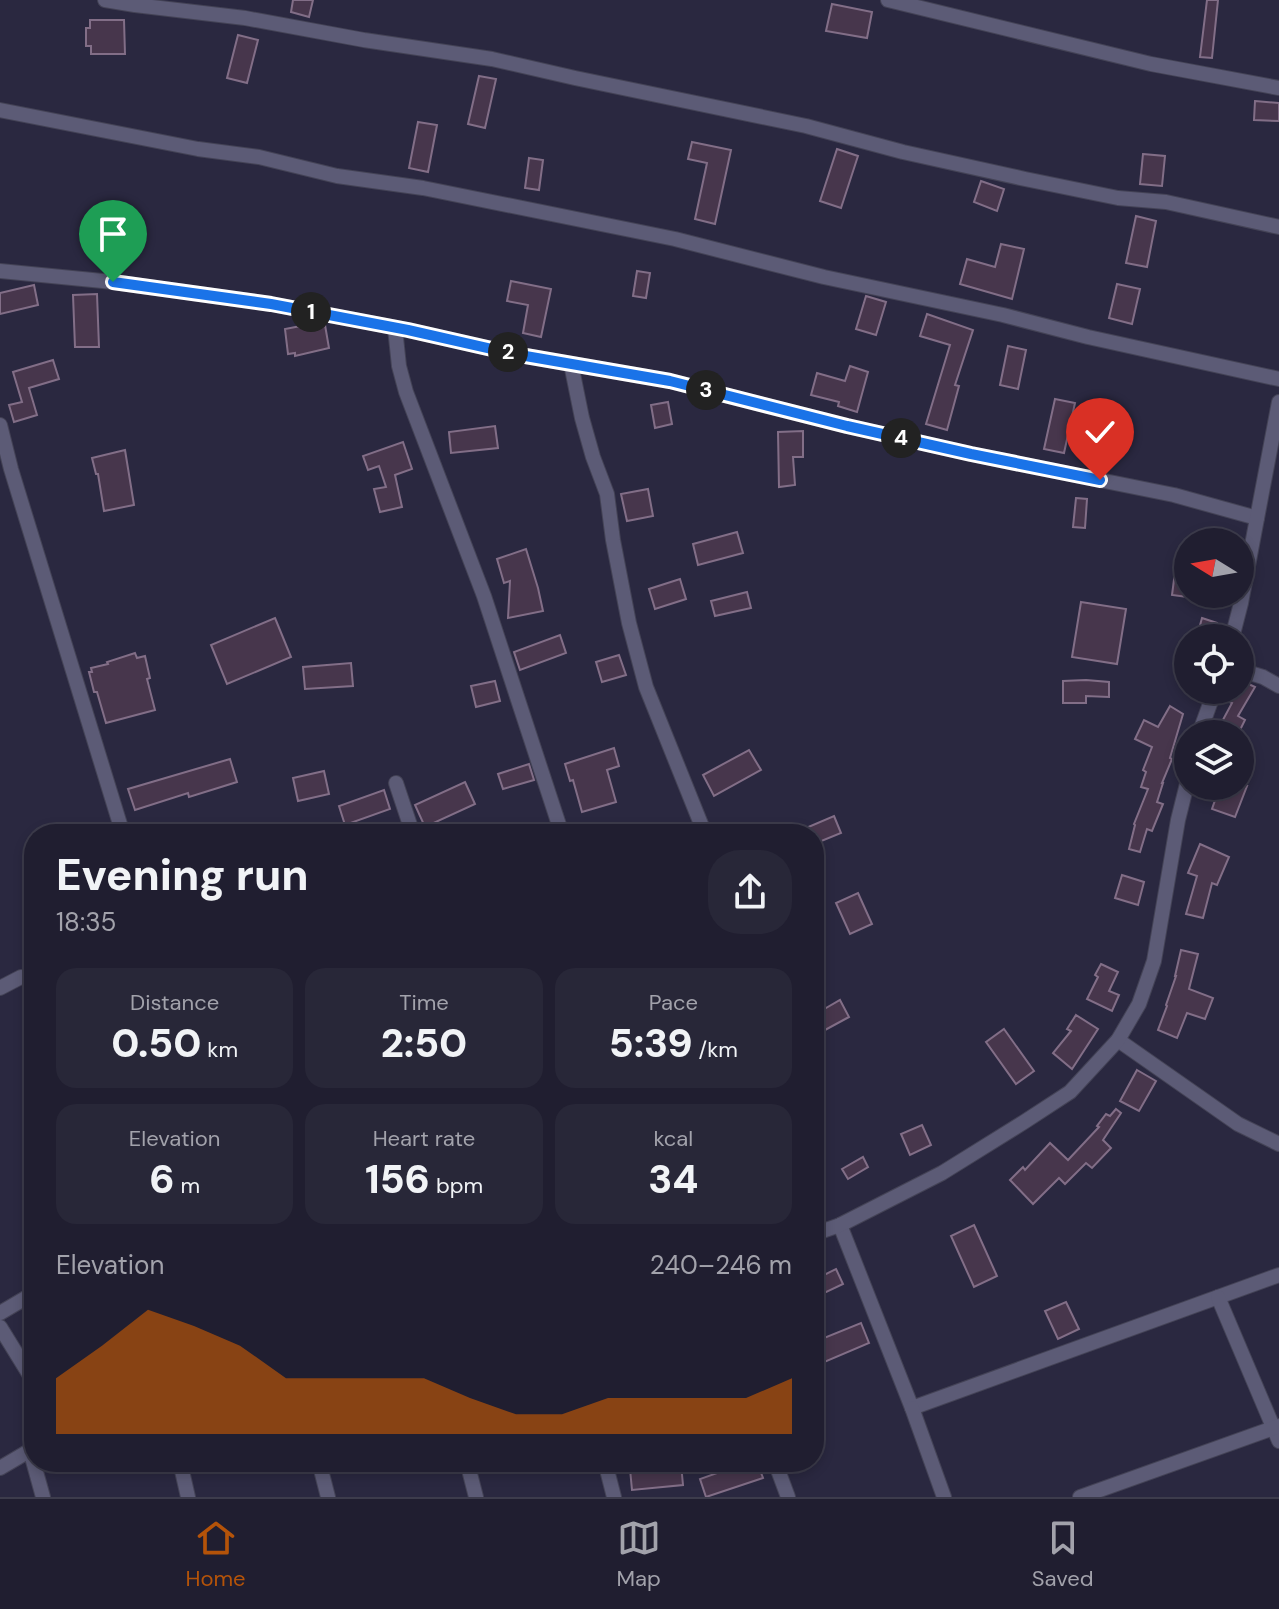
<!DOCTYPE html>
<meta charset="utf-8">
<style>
body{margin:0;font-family:"DM Sans",sans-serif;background:#282738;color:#f1f3f6;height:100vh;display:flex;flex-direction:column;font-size:30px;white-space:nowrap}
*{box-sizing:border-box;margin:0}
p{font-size:26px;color:#a2a2ab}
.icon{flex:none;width:44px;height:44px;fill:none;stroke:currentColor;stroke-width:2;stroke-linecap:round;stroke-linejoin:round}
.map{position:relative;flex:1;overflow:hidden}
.sheet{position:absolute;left:24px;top:824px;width:800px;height:648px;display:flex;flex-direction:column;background:#201e30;border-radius:32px;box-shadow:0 4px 12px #0003,0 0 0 2px #3d3c4c}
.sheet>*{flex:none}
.needle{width:52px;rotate:281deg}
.controls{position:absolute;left:1174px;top:528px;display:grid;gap:16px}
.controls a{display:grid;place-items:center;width:80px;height:80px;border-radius:50%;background:#201e30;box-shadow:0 4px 12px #0003,0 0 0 2px #3d3c4c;font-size:40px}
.pin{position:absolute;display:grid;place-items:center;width:68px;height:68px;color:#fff;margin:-82px -34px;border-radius:50% 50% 50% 0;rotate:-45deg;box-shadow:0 0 8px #0007}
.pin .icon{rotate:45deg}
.km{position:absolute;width:40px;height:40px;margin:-20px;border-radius:50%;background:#222;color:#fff;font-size:22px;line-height:40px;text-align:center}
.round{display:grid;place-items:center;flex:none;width:84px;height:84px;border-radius:32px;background:#282738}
.headline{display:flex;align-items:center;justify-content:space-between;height:136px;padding:0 32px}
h1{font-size:44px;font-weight:800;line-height:60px}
.figures{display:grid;grid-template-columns:repeat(3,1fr);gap:12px;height:136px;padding:8px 32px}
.figures div{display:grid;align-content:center;border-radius:20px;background:#282738;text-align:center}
.figures b{font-size:40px;font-weight:800}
.figures small{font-size:22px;font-weight:400}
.figures p{font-size:22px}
.chart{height:224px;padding:16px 32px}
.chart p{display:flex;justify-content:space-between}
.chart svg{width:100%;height:144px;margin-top:8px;fill:#b45309;opacity:.7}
.tabs{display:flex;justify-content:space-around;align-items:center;height:112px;border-top:2px solid #3d3c4c;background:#201e30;font-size:22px;color:#a2a2ab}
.tabs a{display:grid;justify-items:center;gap:4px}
.tabs .on{color:#b45309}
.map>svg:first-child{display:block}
.building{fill:#47364c;stroke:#826e87;stroke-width:2}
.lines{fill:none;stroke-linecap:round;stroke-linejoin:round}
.street-casing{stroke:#444356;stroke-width:16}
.street{stroke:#5c5b76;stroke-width:14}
.route-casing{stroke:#fff;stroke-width:16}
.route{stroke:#1a73e8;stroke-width:10}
</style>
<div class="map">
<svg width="1279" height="1497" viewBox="0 0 1279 1497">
<rect width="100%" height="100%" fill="#2a2840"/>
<g class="building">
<path d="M293,0H313L309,17L291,12Z"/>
<path d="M1207,0H1218L1212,58L1200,57Z"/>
<path d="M832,4L872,12L867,38L826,31Z"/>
<path d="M90,20H124L125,54H91V46H86V28H90Z"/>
<path d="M238,35L258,40L247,83L227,78Z"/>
<path d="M479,76L496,79L485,128L468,124Z"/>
<path d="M1255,101L1279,103V121L1254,120Z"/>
<path d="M418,122L437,125L428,172L409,168Z"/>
<path d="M692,142L731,150L715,224L695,219L707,163L688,159Z"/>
<path d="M837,149L858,156L841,208L820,201Z"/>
<path d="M1143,154L1165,156L1162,186L1140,184Z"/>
<path d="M529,158L543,160L539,190L525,188Z"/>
<path d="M981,181L1004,189L997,211L974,202Z"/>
<path d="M1136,216L1156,221L1147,267L1126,263Z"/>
<path d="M1001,244L1024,249L1012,299L960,284L967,259L995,267Z"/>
<path d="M637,271L650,273L646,298L633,296Z"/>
<path d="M511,281L551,289L541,337L523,333L528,305L507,301Z"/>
<path d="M1117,284L1140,289L1132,324L1109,318Z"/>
<path d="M34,285L38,305L0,314V293Z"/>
<path d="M97,294L99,347H75L73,295Z"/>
<path d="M866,296L886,302L876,335L856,329Z"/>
<path d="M927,314L973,330L955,385L959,386L947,430L926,424L950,345L920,336Z"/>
<path d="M306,325L307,328L325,325L329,348L295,356V353L288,354L285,329Z"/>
<path d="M1008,346L1026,350L1018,389L1000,385Z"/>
<path d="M53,360L59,379L29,388L37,415L14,422L9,405L22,402L13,372Z"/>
<path d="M850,366L868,372L857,412L838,406L839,402L811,395L817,373L845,381Z"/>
<path d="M1055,399L1075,403L1064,453L1044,449Z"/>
<path d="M668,402L672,424L655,428L651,405Z"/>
<path d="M495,426L498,448L451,453L449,432Z"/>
<path d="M803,431V457H793L795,485L779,487L778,432Z"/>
<path d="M403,442L412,469L395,475L402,507L380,512L374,489L386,487L379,466L368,470L363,456Z"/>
<path d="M125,450L134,505L104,511L98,474H96L92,458Z"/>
<path d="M648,489L653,516L627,521L621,494Z"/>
<path d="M1076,498L1087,499L1085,528L1073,527Z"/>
<path d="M737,532L743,553L698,565L693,544Z"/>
<path d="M526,549L538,588L543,611L508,618L510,581L504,583L497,559Z"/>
<path d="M1175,572L1188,574V597L1172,595Z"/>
<path d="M680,579L686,599L655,609L649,589Z"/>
<path d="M747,592L751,608L715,616L711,601Z"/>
<path d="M1081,602L1126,609L1117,664L1072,657Z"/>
<path d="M275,618L291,657L227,684L211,645Z"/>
<path d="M1202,618L1217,623L1212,638H1200L1203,630L1199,629Z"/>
<path d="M560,635L566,653L520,670L514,652Z"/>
<path d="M135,653L137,658L145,656L150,678L147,679L155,710L106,723L97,692H94L89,672H92L91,668L108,664L107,662Z"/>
<path d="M619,655L626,675L602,682L596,662Z"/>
<path d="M351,663L353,686L305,689L303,667Z"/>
<path d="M1086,680L1109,682V697L1086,696V703H1063V681Z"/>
<path d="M1240,680L1255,687L1238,716L1245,720L1238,734H1228L1218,729L1232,703L1227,701L1233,690H1240Z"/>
<path d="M495,681L500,701L476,707L471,686Z"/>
<path d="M1170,706L1183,714L1170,758L1172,759L1162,783H1163L1157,802L1163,804L1152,831L1147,829L1140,852L1129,849L1135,825L1134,824L1148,789L1141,787L1146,772L1143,770L1152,747L1135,739L1144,720L1158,727Z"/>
<path d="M614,748L619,766L607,770L616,802L582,812L573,780L570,781L565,764Z"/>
<path d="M749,750L761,770L714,796L703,775Z"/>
<path d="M230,759L237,782L189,797L188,793L135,810L128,789Z"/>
<path d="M529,764L534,780L503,789L498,774Z"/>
<path d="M324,771L329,794L298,801L293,778Z"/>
<path d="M465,782L475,804L425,827L415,805Z"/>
<path d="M1220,786H1247L1235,817L1212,809Z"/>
<path d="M384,790L390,809L345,825L339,806Z"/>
<path d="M834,816L841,833L814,844V834H792Z"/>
<path d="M1200,844L1229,857L1217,885L1212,883L1203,918L1186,914L1197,876L1188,873Z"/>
<path d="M1122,875L1144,882L1138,905L1115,898Z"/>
<path d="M858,893L872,924L850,934L836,903Z"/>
<path d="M1181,950L1198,954L1189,989L1213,998L1205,1019L1187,1013L1177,1038L1158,1030L1167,1006L1166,1005L1176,976H1175Z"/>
<path d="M1101,964L1118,972L1109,991L1119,995L1112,1011L1087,999L1098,977L1095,975Z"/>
<path d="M840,1000L849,1017L814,1036V1015Z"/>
<path d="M1076,1015L1098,1029L1072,1069L1053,1053L1071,1031L1067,1029Z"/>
<path d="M1004,1029L1034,1071L1016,1084L986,1042Z"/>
<path d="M1137,1070L1156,1081L1139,1111L1120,1101Z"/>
<path d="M1116,1109L1121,1113L1103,1140L1111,1148L1092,1168L1086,1163L1065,1184L1059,1178L1033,1204L1010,1180L1023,1167L1025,1170L1050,1143L1068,1160L1099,1127L1097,1126L1106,1114L1110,1116Z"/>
<path d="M922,1125L931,1145L910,1155L901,1134Z"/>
<path d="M863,1157L868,1167L848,1179L842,1169Z"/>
<path d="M974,1225L997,1276L974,1287L951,1236Z"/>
<path d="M836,1269L843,1284L820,1295L814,1280Z"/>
<path d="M1066,1302L1079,1329L1058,1339L1045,1311Z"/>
<path d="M861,1323L869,1343L822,1363L814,1342Z"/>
<path d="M748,1462H757L763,1478L706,1497L700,1479Z"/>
<path d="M681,1464L683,1485L632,1490L630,1469Z"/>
</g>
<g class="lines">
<defs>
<g id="street">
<path d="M105,0L135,5L245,18L364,40L492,59L575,78L806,126L903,152L1025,179L1118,198L1166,202L1279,227"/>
<path d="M888,0L1151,64L1279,88"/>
<path d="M0,110L198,149L259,157L337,176L423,188L675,239L824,277L1003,315L1088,337L1279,379"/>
<path d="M0,271L113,282L271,304L408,330L514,354L670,381L847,426L971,454L1174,495L1257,518"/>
<path d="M395,328L399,366L406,392L484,596L562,834"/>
<path d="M571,364L582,418L593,457L607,494L613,540L629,623L646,687L705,834"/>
<path d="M0,425L11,469L123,834"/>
<path d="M1232,638L1241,603L1279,402"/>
<path d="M1240,670L1263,677L1279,686"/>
<path d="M1199,734L1215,690"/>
<path d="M396,783L413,834"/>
<path d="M0,988L21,977"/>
<path d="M1118,1040L1238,1124L1279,1144"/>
<path d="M840,1225L912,1408L1279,1275"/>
<path d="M814,1234L840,1225L942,1173L1024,1122L1070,1092L1118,1040L1139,1004L1154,961L1178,820L1188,780"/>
<path d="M1218,1297L1279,1441"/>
<path d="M0,1313L34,1293"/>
<path d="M0,1327L34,1382"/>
<path d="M912,1408L944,1497"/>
<path d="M30,1450L43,1497"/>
<path d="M180,1462L188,1497"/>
<path d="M319,1462L328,1497"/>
<path d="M467,1462L476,1497"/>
<path d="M605,1462L614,1497"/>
<path d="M775,1462L788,1497"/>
<path d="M0,1468L34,1448"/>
<path d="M1080,1497L1279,1426"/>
</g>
</defs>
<use href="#street" class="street-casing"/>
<use href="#street" class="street"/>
</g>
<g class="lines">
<defs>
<path id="route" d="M113,282L271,304L408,330L514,354L670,381L847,426L971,454L1100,480"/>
</defs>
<use href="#route" class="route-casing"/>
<use href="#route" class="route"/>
</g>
</svg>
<div class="controls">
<a><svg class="needle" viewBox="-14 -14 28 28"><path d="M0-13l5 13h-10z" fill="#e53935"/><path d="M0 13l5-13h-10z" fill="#a2a2ab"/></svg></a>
<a><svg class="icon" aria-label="locate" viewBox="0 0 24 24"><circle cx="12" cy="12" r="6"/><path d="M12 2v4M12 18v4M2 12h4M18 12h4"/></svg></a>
<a><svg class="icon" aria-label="layers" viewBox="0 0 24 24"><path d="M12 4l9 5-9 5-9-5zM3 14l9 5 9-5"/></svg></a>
</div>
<div class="pin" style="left:113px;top:282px;background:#1e9e55"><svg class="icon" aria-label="arrive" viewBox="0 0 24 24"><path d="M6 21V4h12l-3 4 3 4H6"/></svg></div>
<div class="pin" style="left:1100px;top:480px;background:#d93025"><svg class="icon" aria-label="check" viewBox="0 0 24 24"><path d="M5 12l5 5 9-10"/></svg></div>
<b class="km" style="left:311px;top:312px">1</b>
<b class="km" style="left:508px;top:352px">2</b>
<b class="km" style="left:706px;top:390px">3</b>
<b class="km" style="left:901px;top:438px">4</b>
<section class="sheet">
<div class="headline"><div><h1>Evening run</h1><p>18:35</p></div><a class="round"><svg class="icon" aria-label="share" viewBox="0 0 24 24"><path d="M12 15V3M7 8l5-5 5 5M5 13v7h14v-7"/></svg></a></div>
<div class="figures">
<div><p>Distance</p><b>0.50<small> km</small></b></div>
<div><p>Time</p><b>2:50</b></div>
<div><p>Pace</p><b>5:39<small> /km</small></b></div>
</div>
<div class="figures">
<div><p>Elevation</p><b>6<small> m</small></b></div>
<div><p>Heart rate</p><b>156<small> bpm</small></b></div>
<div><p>kcal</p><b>34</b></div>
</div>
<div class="chart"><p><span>Elevation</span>240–246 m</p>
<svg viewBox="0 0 160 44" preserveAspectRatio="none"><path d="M0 44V27L10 17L20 6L30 11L40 17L50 27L60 27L70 27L80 27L90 33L100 38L110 38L120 33L130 33L140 33L150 33L160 27V44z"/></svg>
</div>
</section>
</div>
<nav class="tabs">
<a class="on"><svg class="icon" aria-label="home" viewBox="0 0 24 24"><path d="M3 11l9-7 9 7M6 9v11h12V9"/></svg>Home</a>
<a><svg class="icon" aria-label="map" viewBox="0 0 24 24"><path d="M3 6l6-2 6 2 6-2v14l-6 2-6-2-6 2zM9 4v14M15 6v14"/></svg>Map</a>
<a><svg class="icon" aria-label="saved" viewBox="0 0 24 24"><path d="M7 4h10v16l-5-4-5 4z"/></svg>Saved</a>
</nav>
